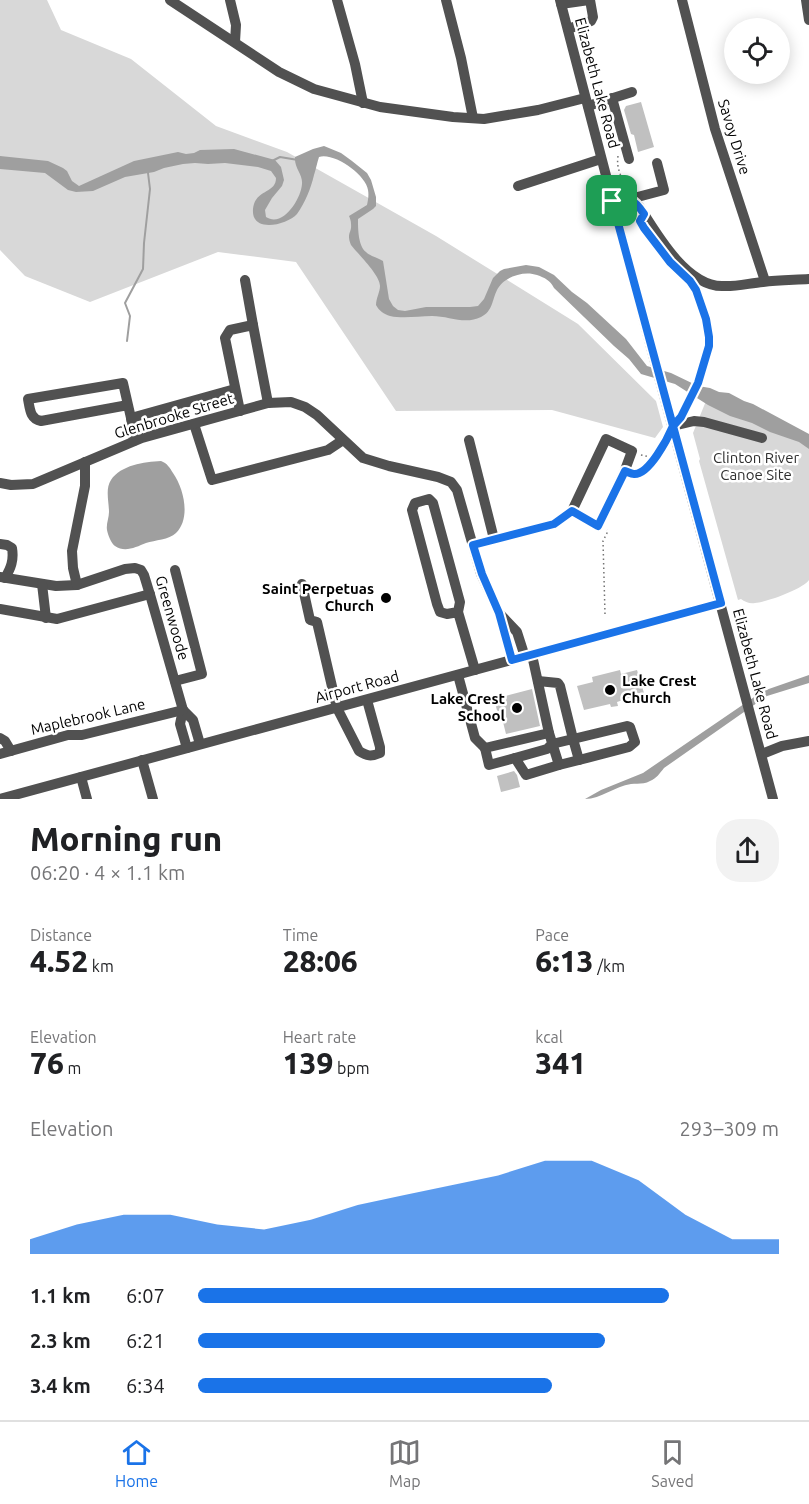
<!DOCTYPE html>
<meta charset="utf-8">
<style>
body{margin:0;font-family:Ubuntu,sans-serif;background:#f2f2f2;color:#202124;height:100vh;display:flex;flex-direction:column;font-size:22px;white-space:nowrap}
*{box-sizing:border-box;margin:0}
p{font-size:20px;color:#757577}
.icon{flex:none;width:33px;height:33px;fill:none;stroke:currentColor;stroke-width:2;stroke-linecap:round;stroke-linejoin:round}
.map{position:relative;height:799px;overflow:hidden}
.panel{display:flex;flex-direction:column;background:#fff;flex:1}
.panel>*{flex:none}
.buttons{position:absolute;left:724px;top:18px;display:grid;gap:12px}
.buttons a{display:grid;place-items:center;width:66px;height:66px;border-radius:50%;background:#fff;box-shadow:0 3px 15px #0003;font-size:30px}
.pin{position:absolute;display:grid;place-items:center;width:51px;height:51px;color:#fff;margin:-26px;border-radius:12px;box-shadow:0 3px 9px #0006}
.round{display:grid;place-items:center;flex:none;width:63px;height:63px;border-radius:24px;background:#f2f2f2}
.overview{display:flex;align-items:center;justify-content:space-between;height:102px;padding:0 30px}
h1{font-size:33px;font-weight:800;line-height:45px}
.metrics{display:grid;grid-template-columns:repeat(3,1fr);gap:9px;height:102px;padding:6px 30px}
.metrics div{display:grid;align-content:center}
.metrics b{font-size:30px;font-weight:800}
.metrics small{font-size:16px;font-weight:400}
.metrics p{font-size:16px}
.chart{height:168px;padding:12px 30px}
.chart p{display:flex;justify-content:space-between}
.chart svg{width:100%;height:108px;margin-top:6px;fill:#1a73e8;opacity:.7}
ul{padding:0 30px;list-style:none;font-size:20px}
li{display:grid;grid-template-columns:96px 72px 1fr;align-items:center;height:45px}
li i{height:15px;border-radius:8px;background:#1a73e8}
.dock{display:flex;justify-content:space-around;align-items:center;height:84px;border-top:2px solid #e0e0e0;background:#fff;font-size:16px;color:#757577}
.dock a{display:grid;justify-items:center;gap:3px}
.dock .on{color:#1a73e8}
.map>svg:first-child{display:block}
.green{fill:#d8d8d8}
.water{fill:#9f9f9f}
.lines{fill:none;stroke-linecap:round;stroke-linejoin:round}
.stream{stroke:#9f9f9f;stroke-width:2}
.building{fill:#c0c0c0}
.path{stroke:#737373;stroke-width:1.5;stroke-dasharray:1.5 3;stroke-linecap:butt}
.minor{stroke:#515151;stroke-width:10}
.route-casing{stroke:#fff;stroke-width:12}
.route{stroke:#1a73e8;stroke-width:8}
.poi-dot{fill:#000;stroke:#fff;stroke-width:2}
.labels{text-anchor:middle;stroke-width:5;stroke-linejoin:round;paint-order:stroke}
.street-label{font-size:15px;fill:#000;stroke:#fff}
.park-label{font-size:15px;fill:#2f2f2f;stroke:#fff}
.poi-label{font-size:15px;font-weight:bold;fill:#000;stroke:#fff;text-anchor:end}
</style>
<div class="map">
<svg width="809" height="799" viewBox="0 0 809 799">
<rect width="100%" height="100%" fill="#fff"/>
<g class="green">
<path d="M0,0H47L61,30L131,59L216,126L287,152L436,236L578,324L656,401L663,427L655,438L552,410L396,411L296,262L218,252L90,302L25,276L0,250Z"/>
<path d="M706,401L809,437V580C803,589 767,602 755,603C750,604 745,602 741,599L738,600L699,461L700,459L693,433Z"/>
</g>
<g class="water">
<path d="M324,146L341,153L352,161L367,173L371,180L376,197V206L373,209L358,219C358,228 358,246 366,252C370,256 378,258 383,261L389,299L393,306L398,310L405,311L426,307H470L478,306L484,299L493,278L500,271L504,269L526,265L539,267L554,275L572,292L587,303L626,339L647,366L671,373L698,386L710,388L719,392L729,393L744,401L753,404L809,434V449L799,442L770,432L752,423L730,416L708,405L675,384L641,374L629,359L614,346L554,288C550,280 545,278 537,275C524,270 503,277 497,290C492,300 493,311 481,317C465,325 449,316 432,316C418,316 404,319 390,316C384,314 379,311 376,305C376,298 380,292 380,286C380,275 358,254 351,245C346,233 352,233 351,224C351,221 350,218 349,216L367,205C368,200 369,195 368,190C366,175 334,152 319,157C317,163 316,169 314,175C311,188 305,203 297,214C287,225 251,234 253,209C255,189 276,194 276,178L271,171L258,167L225,163L208,164L195,163L183,164L164,168L154,172L125,177L93,191L76,192L68,190L45,173L0,169V156L48,161L63,168L67,171L72,181L79,186L134,161L178,152L186,154L194,153L200,150L234,149L275,160L281,167L284,180L282,186L272,198L265,210L266,217C283,228 301,199 302,184C303,174 294,168 295,157L313,149Z"/>
<path d="M161,461C167,463 170,468 173,473C184,489 191,518 176,533C169,540 155,540 146,543C136,547 125,553 115,546C111,543 108,535 107,530C106,524 109,518 109,512C109,502 105,489 111,480C121,465 144,462 161,461Z"/>
<path d="M809,675V683L767,696L664,768C660,773 656,779 650,781C644,785 637,783 631,784C615,786 601,799 585,799L601,790L643,773L763,691Z"/>
</g>
<g class="lines">
<g class="stream">
<path d="M272,161L280,157L298,160"/>
<path d="M127,341L130,316L125,303L143,269L144,243L150,189L148,173"/>
</g>
</g>
<g class="building">
<path d="M641,102L654,147L638,152L634,135L631,134L624,110L626,106Z"/>
<path d="M620,670L621,674L637,670L644,693L617,702L618,706L611,707L610,704L584,710L577,686L593,682L592,677Z"/>
<path d="M532,689L540,726L506,734L502,718H499L494,699Z"/>
<path d="M514,771L517,775L520,787L501,792L497,776Z"/>
</g>
<g class="lines">
<g class="path">
<path d="M580,34L584,44L590,68L602,91"/>
<path d="M618,156C616,169 622,176 625,189"/>
<path d="M681,415L698,383L709,346L706,319L699,298L694,287"/>
<path d="M641,455L650,457L654,456"/>
<path d="M634,474C653,470 655,453 667,440"/>
<path d="M605,614L603,541L608,531L607,530"/>
</g>
<g class="minor">
<path d="M170,0L279,72L314,89L380,107L453,117L484,119L538,110L585,98"/>
<path d="M230,0L236,25L235,42"/>
<path d="M337,0L355,64L363,103"/>
<path d="M446,0L461,58L473,118"/>
<path d="M560,0L652,351L773,799"/>
<path d="M682,0L715,129L765,281"/>
<path d="M806,0L809,20"/>
<path d="M561,4L589,0"/>
<path d="M568,29L591,21L593,17L590,0"/>
<path d="M612,98L629,159"/>
<path d="M588,106L632,92"/>
<path d="M518,186L601,159"/>
<path d="M630,199L664,190L657,163"/>
<path d="M612,201C626,198 628,197 639,206C656,233 686,286 722,286C736,287 750,283 763,282C778,280 794,280 809,279"/>
<path d="M245,280L253,325"/>
<path d="M128,405L41,421C30,419 30,409 28,399L123,383L131,418"/>
<path d="M240,411L225,338L230,330L253,325L268,403"/>
<path d="M194,424L212,480L328,450L343,440"/>
<path d="M673,426L694,421L704,422L762,438"/>
<path d="M469,440L494,539"/>
<path d="M134,441L131,418L235,389"/>
<path d="M0,483L11,485L33,484L142,438L268,403L291,402L305,407L317,415L363,458L389,466L438,477L451,482L457,490L481,574L499,613L512,660"/>
<path d="M0,544L7,545L12,548C14,560 11,568 5,578"/>
<path d="M473,545L554,524L572,511L606,439L632,451L625,470L598,526L572,511"/>
<path d="M175,570L202,674L175,681"/>
<path d="M0,577L56,586L77,585L125,569L135,568L141,570L144,575L151,598L183,710L180,724L187,748"/>
<path d="M42,584L46,618"/>
<path d="M302,584L310,620L317,622L337,708L359,751C367,756 371,757 380,753V747L367,700"/>
<path d="M77,585L73,568L72,551L85,486V462"/>
<path d="M0,609L57,619L150,594"/>
<path d="M458,612L447,614L440,612L437,604L412,510L415,503L429,499L433,503L460,602L458,612L475,670"/>
<path d="M499,613L517,632L525,657"/>
<path d="M458,675L475,738L485,748L549,733L532,655"/>
<path d="M538,681L558,683L560,686L573,739L627,726L630,727L635,742L629,747L579,760"/>
<path d="M183,710L193,720L200,744"/>
<path d="M0,738L5,741L11,751"/>
<path d="M485,748L489,765L515,758L526,775L559,765"/>
<path d="M0,754L68,735H82L183,710"/>
<path d="M762,754L782,746L809,741"/>
<path d="M515,758L547,749L552,744L573,739L579,760L559,765L549,733"/>
<path d="M142,760L153,799"/>
<path d="M81,777L87,799"/>
<path d="M0,799L721,603"/>
</g>
</g>
<g class="lines">
<defs>
<path id="route" d="M612,201L673,426C668,438 649,475 634,474C631,474 628,472 625,471L598,526L572,511L554,524L473,545L482,574L499,613L512,660L721,603L673,426L681,417L698,383L709,346V337L706,319L696,290L690,281L670,262L644,228L640,221L644,214C634,199 630,197 612,201"/>
</defs>
<use href="#route" class="route-casing"/>
<use href="#route" class="route"/>
</g>
<g class="poi-dot">
<circle cx="386" cy="598" r="6"/>
<circle cx="610" cy="690" r="6"/>
<circle cx="517" cy="708" r="6"/>
</g>
<g class="labels">
<g class="street-label">
<text transform="translate(597 83) rotate(75)" y="5">Elizabeth Lake Road</text>
<text transform="translate(734 137) rotate(73)" y="5">Savoy Drive</text>
<text transform="translate(174 416) rotate(-17)" y="5">Glenbrooke Street</text>
<text transform="translate(172 618) rotate(74)" y="5">Greenwoode</text>
<text transform="translate(755 674) rotate(75)" y="5">Elizabeth Lake Road</text>
<text transform="translate(357 687) rotate(-15)" y="5">Airport Road</text>
<text transform="translate(88 717) rotate(-13)" y="5">Maplebrook Lane</text>
</g>
<g class="park-label">
<text x="756" y="463">Clinton River<tspan x="756" dy="17">Canoe Site</tspan></text>
</g>
<g class="poi-label">
<text x="374" y="594">Saint Perpetuas<tspan x="374" dy="17">Church</tspan></text>
<text x="622" y="686" text-anchor="start">Lake Crest<tspan x="622" dy="17">Church</tspan></text>
<text x="505" y="704">Lake Crest<tspan x="505" dy="17">School</tspan></text>
</g>
</g>
</svg>
<div class="buttons">
<a><svg class="icon" aria-label="locate" viewBox="0 0 24 24"><circle cx="12" cy="12" r="6"/><path d="M12 2v4M12 18v4M2 12h4M18 12h4"/></svg></a>
</div>
<div class="pin" style="left:612px;top:201px;background:#1e9e55"><svg class="icon" aria-label="arrive" viewBox="0 0 24 24"><path d="M6 21V4h12l-3 4 3 4H6"/></svg></div>
</div>
<section class="panel">
<div class="overview"><div><h1>Morning run</h1><p>06:20 · 4 × 1.1 km</p></div><a class="round"><svg class="icon" aria-label="share" viewBox="0 0 24 24"><path d="M12 15V3M7 8l5-5 5 5M5 13v7h14v-7"/></svg></a></div>
<div class="metrics">
<div><p>Distance</p><b>4.52<small> km</small></b></div>
<div><p>Time</p><b>28:06</b></div>
<div><p>Pace</p><b>6:13<small> /km</small></b></div>
</div>
<div class="metrics">
<div><p>Elevation</p><b>76<small> m</small></b></div>
<div><p>Heart rate</p><b>139<small> bpm</small></b></div>
<div><p>kcal</p><b>341</b></div>
</div>
<div class="chart"><p><span>Elevation</span>293–309 m</p>
<svg viewBox="0 0 160 44" preserveAspectRatio="none"><path d="M0 44V38L10 32L20 28L30 28L40 32L50 34L60 30L70 24L80 20L90 16L100 12L110 6L120 6L130 14L140 28L150 38L160 38V44z"/></svg>
</div>
<ul>
<li><b>1.1 km</b>6:07<i style="width:81%"></i></li>
<li><b>2.3 km</b>6:21<i style="width:70%"></i></li>
<li><b>3.4 km</b>6:34<i style="width:61%"></i></li>
</ul>
</section>
<nav class="dock">
<a class="on"><svg class="icon" aria-label="home" viewBox="0 0 24 24"><path d="M3 11l9-7 9 7M6 9v11h12V9"/></svg>Home</a>
<a><svg class="icon" aria-label="map" viewBox="0 0 24 24"><path d="M3 6l6-2 6 2 6-2v14l-6 2-6-2-6 2zM9 4v14M15 6v14"/></svg>Map</a>
<a><svg class="icon" aria-label="saved" viewBox="0 0 24 24"><path d="M7 4h10v16l-5-4-5 4z"/></svg>Saved</a>
</nav>
